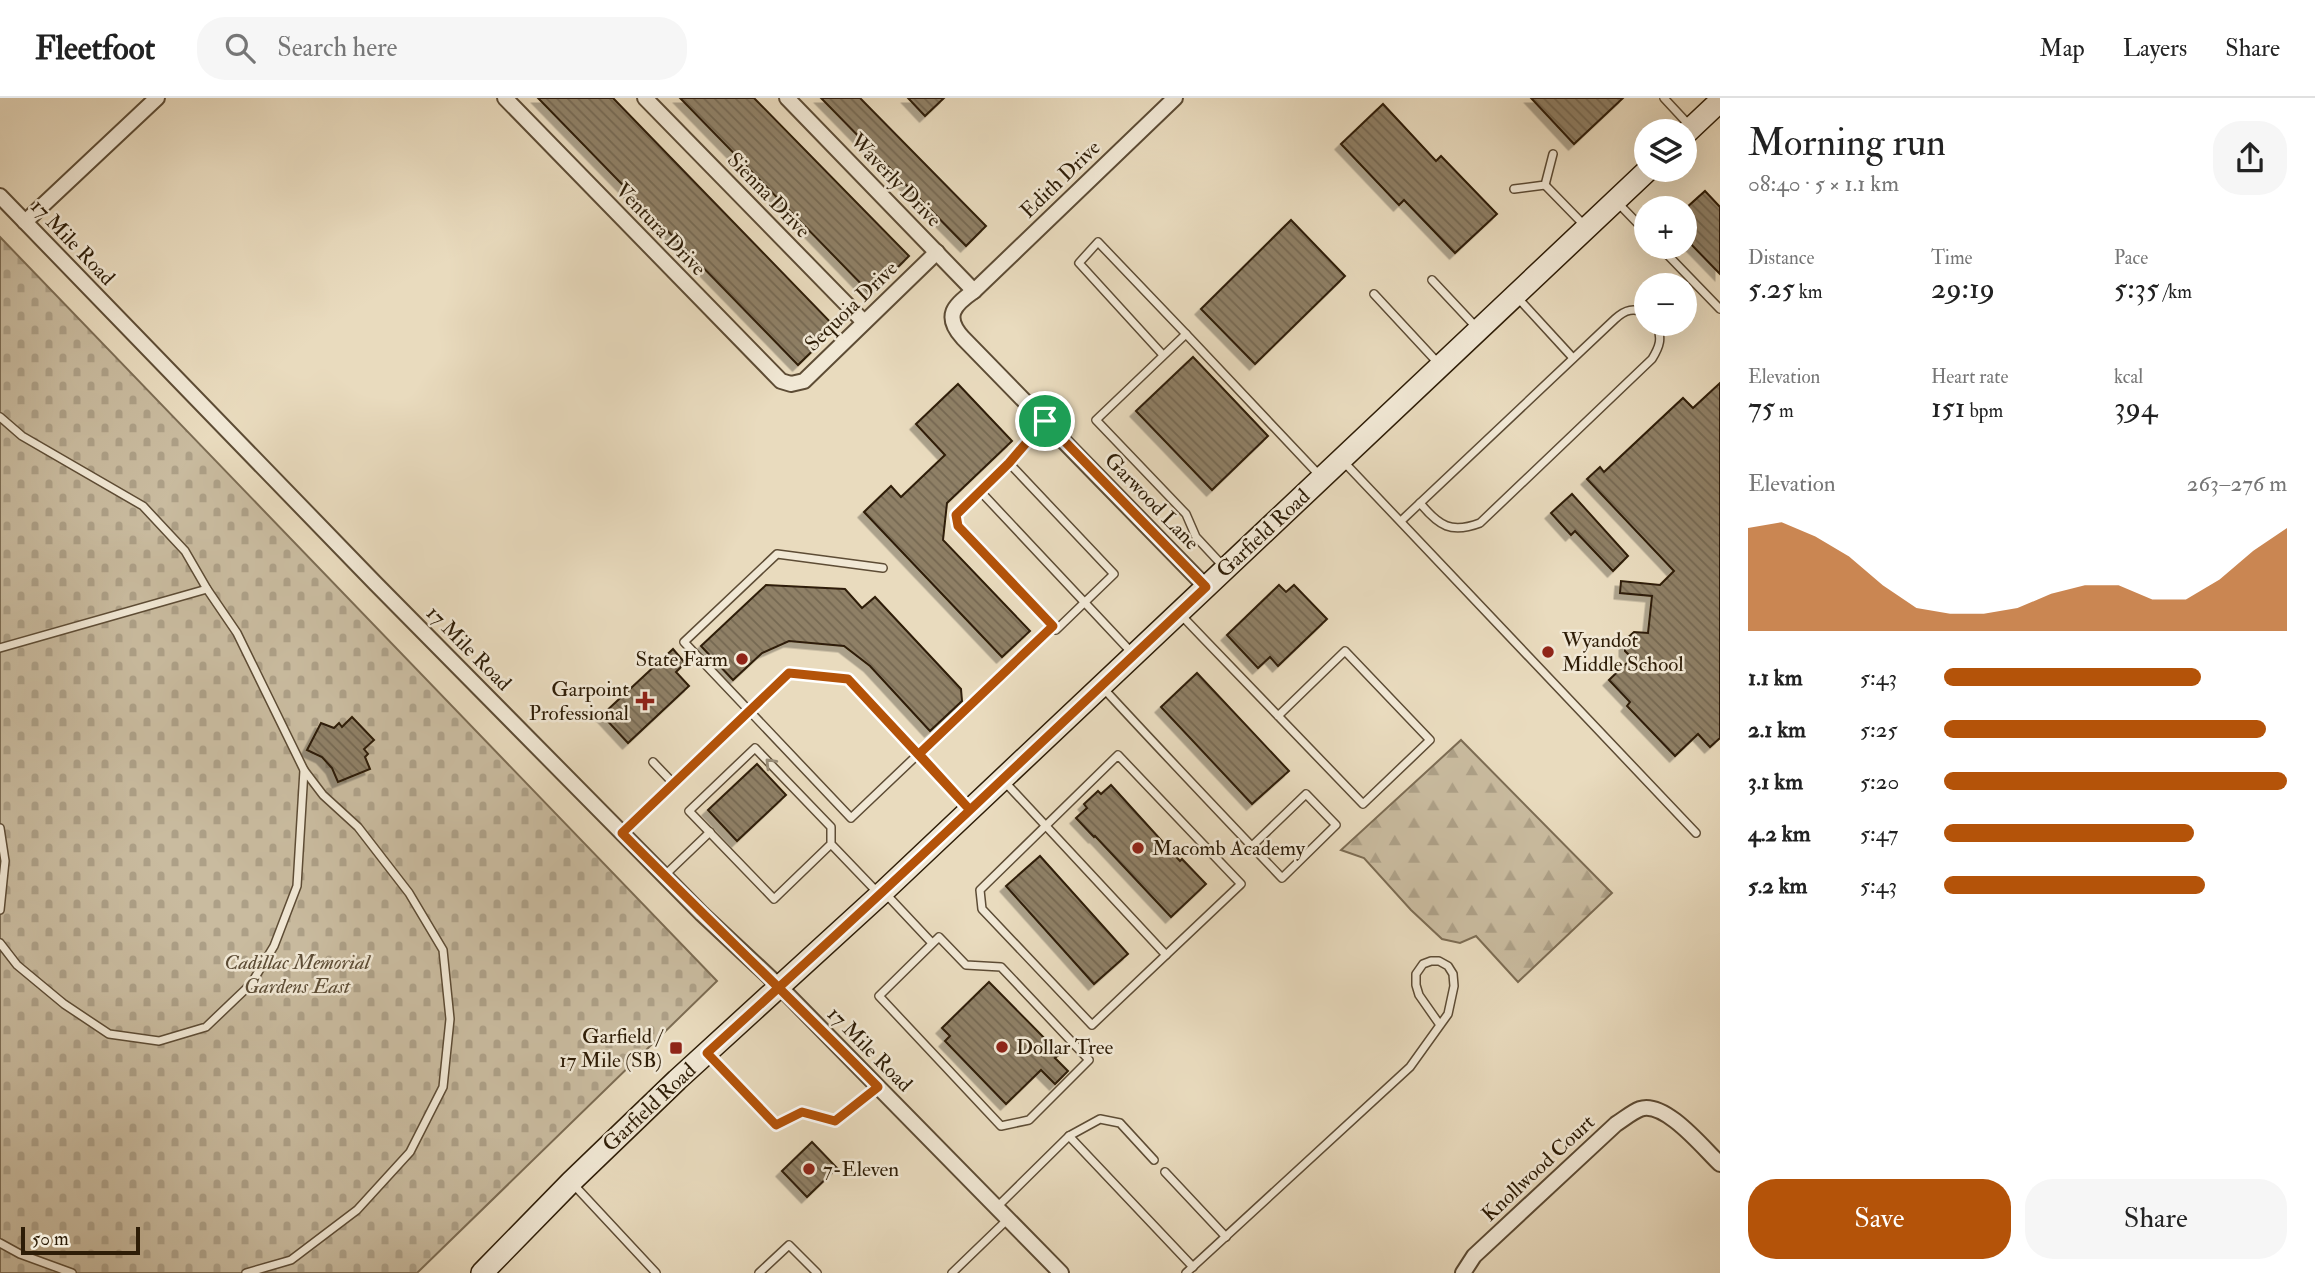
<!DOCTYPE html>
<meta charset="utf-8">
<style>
body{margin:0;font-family:"IM FELL Double Pica",serif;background:#f6f6f6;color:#222;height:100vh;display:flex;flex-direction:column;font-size:26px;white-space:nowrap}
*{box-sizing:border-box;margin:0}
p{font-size:23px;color:#767676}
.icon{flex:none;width:38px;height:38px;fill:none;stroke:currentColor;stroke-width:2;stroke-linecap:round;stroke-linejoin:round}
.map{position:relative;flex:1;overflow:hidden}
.sheet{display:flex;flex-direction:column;background:#fff;width:595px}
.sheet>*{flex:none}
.tools{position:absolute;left:1634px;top:21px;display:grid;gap:14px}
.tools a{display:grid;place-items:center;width:63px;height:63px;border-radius:50%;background:#fff;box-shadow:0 7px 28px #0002;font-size:35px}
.scale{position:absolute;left:21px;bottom:18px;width:119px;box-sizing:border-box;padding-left:7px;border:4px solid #2e1d07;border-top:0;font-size:19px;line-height:24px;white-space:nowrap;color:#2e1d07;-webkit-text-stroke:5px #f1e8d5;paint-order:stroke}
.pin{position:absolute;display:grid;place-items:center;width:60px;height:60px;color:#fff;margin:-30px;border:4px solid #fff;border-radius:50%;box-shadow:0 2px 7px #0007}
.round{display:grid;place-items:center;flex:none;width:74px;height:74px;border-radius:28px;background:#f6f6f6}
.summary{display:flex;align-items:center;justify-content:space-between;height:119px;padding:0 28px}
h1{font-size:38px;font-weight:600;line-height:52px}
.metrics{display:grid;grid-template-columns:repeat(3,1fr);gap:10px;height:119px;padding:7px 28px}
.metrics div{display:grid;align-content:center}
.metrics b{font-size:30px;font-weight:600}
.metrics small{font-size:19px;font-weight:400}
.metrics p{font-size:19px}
.chart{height:196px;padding:14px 28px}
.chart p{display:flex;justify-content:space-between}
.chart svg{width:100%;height:126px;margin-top:7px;fill:#b45309;opacity:.7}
.button{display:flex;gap:14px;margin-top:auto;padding:14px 28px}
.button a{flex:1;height:80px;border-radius:28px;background:#b45309;color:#fff;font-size:28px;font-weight:600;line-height:80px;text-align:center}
.button a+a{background:#f6f6f6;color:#222}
ul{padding:0 28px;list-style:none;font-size:23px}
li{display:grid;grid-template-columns:112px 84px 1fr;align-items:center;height:52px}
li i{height:18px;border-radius:9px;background:#b45309}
header{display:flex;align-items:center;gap:42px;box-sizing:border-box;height:98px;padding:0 35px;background:#fff;border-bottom:2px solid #e0e0e0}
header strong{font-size:33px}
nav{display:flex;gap:38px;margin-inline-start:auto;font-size:24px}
.search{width:490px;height:63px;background:#f6f6f6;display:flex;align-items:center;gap:18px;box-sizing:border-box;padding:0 24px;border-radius:28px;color:#767676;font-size:26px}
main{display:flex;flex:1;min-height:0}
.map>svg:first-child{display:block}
.forest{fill:url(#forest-firs);stroke:#7c6c53;stroke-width:2}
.cemetery{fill:url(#cemetery-stones);stroke:#7c6c53;stroke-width:2}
.building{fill:url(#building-back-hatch);stroke:#2e1d07;stroke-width:2;filter:url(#shadow)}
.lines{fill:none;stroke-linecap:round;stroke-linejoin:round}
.service-casing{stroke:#5d4c35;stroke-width:10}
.minor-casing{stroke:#5d4c35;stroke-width:18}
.secondary-casing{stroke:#2e1d07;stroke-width:24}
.service{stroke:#f1e8d5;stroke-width:7}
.minor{stroke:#f1e8d5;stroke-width:14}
.secondary{stroke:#f1e8d5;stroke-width:21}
.oneway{stroke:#998d78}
.route-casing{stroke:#fff;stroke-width:14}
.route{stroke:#b45309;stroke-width:9}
.poi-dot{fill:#8f2418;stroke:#f1e8d5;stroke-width:2.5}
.labels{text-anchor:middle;stroke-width:5;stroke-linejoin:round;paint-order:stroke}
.street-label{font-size:21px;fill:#2e1d07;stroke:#f1e8d5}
.poi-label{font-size:21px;fill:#2e1d07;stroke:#f1e8d5;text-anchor:start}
.park-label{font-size:21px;font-style:italic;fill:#5c4c35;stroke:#f1e8d5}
</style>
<header>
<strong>Fleetfoot</strong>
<div class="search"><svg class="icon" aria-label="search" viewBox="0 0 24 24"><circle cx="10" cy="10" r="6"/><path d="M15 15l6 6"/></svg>Search here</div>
<nav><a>Map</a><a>Layers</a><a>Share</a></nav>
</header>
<main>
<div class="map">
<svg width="1720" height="1175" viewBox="0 0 1720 1175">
<defs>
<pattern id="forest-firs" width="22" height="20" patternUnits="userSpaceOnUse" patternTransform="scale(1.75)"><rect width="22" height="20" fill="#c9bb9f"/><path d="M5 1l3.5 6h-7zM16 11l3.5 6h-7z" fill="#ada087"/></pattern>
<pattern id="cemetery-stones" width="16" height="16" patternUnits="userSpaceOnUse" patternTransform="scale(1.75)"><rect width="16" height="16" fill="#c9bb9f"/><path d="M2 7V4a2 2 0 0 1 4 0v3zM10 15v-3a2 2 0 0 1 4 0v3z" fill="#ada087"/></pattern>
<pattern id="building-back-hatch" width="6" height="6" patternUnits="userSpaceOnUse" patternTransform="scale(1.75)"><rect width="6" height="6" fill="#8f8066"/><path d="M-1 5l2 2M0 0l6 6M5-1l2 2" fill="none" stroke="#756852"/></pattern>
<filter id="shadow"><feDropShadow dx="-5.5" dy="5.5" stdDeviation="0" flood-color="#0004"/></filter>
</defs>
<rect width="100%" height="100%" fill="#e9dbbe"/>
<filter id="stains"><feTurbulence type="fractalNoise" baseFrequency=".00286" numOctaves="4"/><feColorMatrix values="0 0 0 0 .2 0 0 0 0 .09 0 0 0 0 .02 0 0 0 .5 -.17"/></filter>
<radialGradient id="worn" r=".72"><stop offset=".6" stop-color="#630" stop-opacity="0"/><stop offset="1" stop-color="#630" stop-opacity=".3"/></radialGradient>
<path class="forest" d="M1461,642L1612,795L1518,884L1476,838L1460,845L1442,841L1411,812L1364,760L1341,752Z"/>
<path class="cemetery" d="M0,139L717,883L417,1175H0Z"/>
<g class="building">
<path d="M538,0H613L836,230L798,267Z"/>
<path d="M680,0H754L909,158L871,196Z"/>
<path d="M821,0H860L986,128L966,148Z"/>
<path d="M908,0H944L925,18Z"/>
<path d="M1531,0H1623L1574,46Z"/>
<path d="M1383,6L1436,63L1441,58L1497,116L1455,155L1404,102L1399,107L1341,46Z"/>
<path d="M1705,93L1720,109V176L1685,140V111Z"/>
<path d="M1291,122L1345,178L1255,266L1201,211Z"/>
<path d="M1193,259L1268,338L1212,392L1136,313Z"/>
<path d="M1720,285V640L1710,649L1698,636L1675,658L1627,608L1630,604L1609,582L1632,560L1625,553V542L1634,534L1648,535L1652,498L1620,495L1621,483L1660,487L1674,473L1587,381L1600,369L1604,374L1683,300L1693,310Z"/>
<path d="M958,286L1012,343L947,405L943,442L1030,533L1002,559L864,414L891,388L901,399L945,357L916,326Z"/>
<path d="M1572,396L1628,458L1613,473L1575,433L1571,437L1551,415Z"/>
<path d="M766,487L845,491L862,510L875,499L961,591L962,603L930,633L870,568L844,548L789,543L762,555L733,582L701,548Z"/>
<path d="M1279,487L1286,494L1294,487L1327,521L1278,568L1270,559L1258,570L1227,537Z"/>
<path d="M673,551L685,565L676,574L689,588L628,645L602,617Z"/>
<path d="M1197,575L1289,673L1252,706L1161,609Z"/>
<path d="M352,619L374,642L364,651L368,656L365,659L370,671L338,684L332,670L322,659L307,652L321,625L334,630L339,625L342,629Z"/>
<path d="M757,666L786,697L737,743L708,712Z"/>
<path d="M1111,687L1180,763L1182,761L1206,786L1171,819L1095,738L1094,739L1076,720L1087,710L1084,706L1098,693L1101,696Z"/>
<path d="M1040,758L1128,856L1094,886L1006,788Z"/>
<path d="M989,884L1060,956L1055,960L1068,973L1055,986L1041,972L1006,1006L945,943L950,938L942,930Z"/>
<path d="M812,1044L837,1070L807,1099L782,1073Z"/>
</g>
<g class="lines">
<defs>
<g id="service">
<path d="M1664,0L1690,28"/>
<path d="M1545,87L1586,129"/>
<path d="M1514,91L1545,87L1553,56"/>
<path d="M1616,103L1647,135"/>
<path d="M1660,149L1720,211"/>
<path d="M1432,182L1477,230"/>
<path d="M1374,196L1438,265"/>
<path d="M1517,199L1573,260"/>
<path d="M1163,257L1079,165L1098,144L1186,236"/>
<path d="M0,319L22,338L143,408L185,453L207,491L237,535L304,672L297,788L274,848L251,886L206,929L159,943L109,936L64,906L17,867L0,845"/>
<path d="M1342,362L1696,735"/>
<path d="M1009,365L1114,476L1056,532L958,428L956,417L1009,365L1045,324"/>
<path d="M980,393L1133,556"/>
<path d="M1420,405C1439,428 1451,436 1480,425L1652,261C1660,248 1662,241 1657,226"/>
<path d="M1401,423L1615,221C1626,211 1633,210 1647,215"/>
<path d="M1223,468L1196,439L1186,416L1096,322L1186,236L1321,379"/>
<path d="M883,470L777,456L684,544L851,720L1053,528"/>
<path d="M1182,518L1204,541L1363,706L1430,642L1345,553L1278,618"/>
<path d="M0,550L207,491"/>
<path d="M1104,591C1162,654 1222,717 1282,780L1336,727L1306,696L1252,748"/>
<path d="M1118,657L1241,786L1092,927L982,811L980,792Z"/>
<path d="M653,664L674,686"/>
<path d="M1003,682L1166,857"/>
<path d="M0,730L5,763L0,812"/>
<path d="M622,735L789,575L848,581L969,712"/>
<path d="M831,746V729L755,650L689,713L774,801L831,746L879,796"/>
<path d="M664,778L710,734"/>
<path d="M885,795L932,845"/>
<path d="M939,839L966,867L1001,869L1089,962L1029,1022L1001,1028L879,898Z"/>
<path d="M707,956L776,1027L801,1014L835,1023L878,989"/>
<path d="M1069,1038L1193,1169"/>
<path d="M1165,1074L1226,1139"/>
<path d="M574,1087L656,1175"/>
<path d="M997,1109L1069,1038L1100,1021L1120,1025L1154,1062"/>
<path d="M0,1145L20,1156L72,1175"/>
<path d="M246,1175L291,1162L357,1112L410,1054L443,989L450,921L443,852L409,795L358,729L323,697L304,672"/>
<path d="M759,1175L789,1147L817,1175"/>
<path d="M952,1175L1008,1121"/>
<path d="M1186,1175L1410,969L1448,916L1454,888L1453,876L1448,868L1439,863H1431L1423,866L1416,876V887L1419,897L1440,927"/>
</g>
<g id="minor">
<path d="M505,0L781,283L791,286L804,283L937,154"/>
<path d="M645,0L864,224"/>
<path d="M787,0L974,193"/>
<path d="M1175,0L974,193C954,207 943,218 963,240L1206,489"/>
<path d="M0,98L375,485L702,816L780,889L1061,1175"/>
<path d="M25,124L157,0"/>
<path d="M1463,1175L1474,1158L1616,1026C1624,1021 1632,1014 1640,1011C1665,1002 1704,1051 1720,1066"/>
</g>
<g id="secondary">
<path d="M1685,36L1720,3"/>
<path d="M482,1175L571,1084L677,982L884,793L1648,72"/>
</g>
</defs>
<use href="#service" class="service-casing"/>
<use href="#minor" class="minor-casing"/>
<use href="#secondary" class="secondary-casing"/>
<use href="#service" class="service"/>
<use href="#minor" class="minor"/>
<use href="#secondary" class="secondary"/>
</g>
<defs><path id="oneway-chevron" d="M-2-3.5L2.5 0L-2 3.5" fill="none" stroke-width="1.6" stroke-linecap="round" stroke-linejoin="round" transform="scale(1.75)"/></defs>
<use class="oneway" href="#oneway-chevron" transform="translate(770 665) rotate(-134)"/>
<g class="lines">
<defs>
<path id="route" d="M1045,323L1009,365L956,417L958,428L1053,528L919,656L970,712C883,794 795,875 707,955L776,1027L802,1014L835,1023L878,989C794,903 707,821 622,735L789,575L848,581L970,712L1206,489L1045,323"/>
</defs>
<use href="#route" class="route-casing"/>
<use href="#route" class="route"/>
</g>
<g class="poi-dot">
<circle cx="1548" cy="554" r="7"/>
<circle cx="742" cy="561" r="7"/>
<path d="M641.5 592.5h7v7h7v7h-7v7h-7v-7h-7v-7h7z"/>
<circle cx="1138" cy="750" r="7"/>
<circle cx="1002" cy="949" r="7"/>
<rect x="669" y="943" width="14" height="14" rx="3.5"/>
<circle cx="809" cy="1071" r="7"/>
</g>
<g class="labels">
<g class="street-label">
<text transform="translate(1060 81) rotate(-44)" y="7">Edith Drive</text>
<text transform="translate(896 82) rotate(46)" y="7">Waverly Drive</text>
<text transform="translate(769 97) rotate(46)" y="7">Sienna Drive</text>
<text transform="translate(661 131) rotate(46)" y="7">Ventura Drive</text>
<text transform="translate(73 144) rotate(46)" y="7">17 Mile Road</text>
<text transform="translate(851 208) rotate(-44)" y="7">Sequoia Drive</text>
<text transform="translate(1152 403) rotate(46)" y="7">Garwood Lane</text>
<text transform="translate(1263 435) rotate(-43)" y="7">Garfield Road</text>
<text transform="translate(469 550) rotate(45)" y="7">17 Mile Road</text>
<text transform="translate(870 951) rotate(45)" y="7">17 Mile Road</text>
<text transform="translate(649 1009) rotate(-43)" y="7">Garfield Road</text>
<text transform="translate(1538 1070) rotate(-43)" y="7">Knollwood Court</text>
</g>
<g class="poi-label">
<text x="1562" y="549">Wyandot<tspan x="1562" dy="24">Middle School</tspan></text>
<text x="728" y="568" text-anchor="end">State Farm</text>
<text x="629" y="598" text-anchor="end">Garpoint<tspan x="629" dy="24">Professional</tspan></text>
<text x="1152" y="757">Macomb Academy</text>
<text x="662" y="945" text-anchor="end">Garfield /<tspan x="662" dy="24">17 Mile (SB)</tspan></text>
<text x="1016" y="956">Dollar Tree</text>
<text x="823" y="1078">7-Eleven</text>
</g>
<g class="park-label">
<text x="297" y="871">Cadillac Memorial<tspan x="297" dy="24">Gardens East</tspan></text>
</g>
</g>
<rect width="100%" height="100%" filter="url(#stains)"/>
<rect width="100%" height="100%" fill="url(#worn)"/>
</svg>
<div class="tools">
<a><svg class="icon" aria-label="layers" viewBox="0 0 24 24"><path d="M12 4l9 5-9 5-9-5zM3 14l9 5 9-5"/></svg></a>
<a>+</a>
<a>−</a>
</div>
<div class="scale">50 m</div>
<div class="pin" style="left:1045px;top:323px;background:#1e9e55"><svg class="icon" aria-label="arrive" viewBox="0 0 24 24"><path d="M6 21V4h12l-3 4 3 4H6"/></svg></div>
</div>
<section class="sheet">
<div class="summary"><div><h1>Morning run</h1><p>08:40 · 5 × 1.1 km</p></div><a class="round"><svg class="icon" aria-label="share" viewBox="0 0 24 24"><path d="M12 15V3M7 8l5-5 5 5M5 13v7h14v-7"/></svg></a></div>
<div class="metrics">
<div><p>Distance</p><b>5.25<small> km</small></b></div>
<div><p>Time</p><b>29:19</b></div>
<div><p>Pace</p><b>5:35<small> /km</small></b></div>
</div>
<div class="metrics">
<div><p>Elevation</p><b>75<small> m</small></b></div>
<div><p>Heart rate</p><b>151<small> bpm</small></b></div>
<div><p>kcal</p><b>394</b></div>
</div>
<div class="chart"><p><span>Elevation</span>263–276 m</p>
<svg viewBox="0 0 160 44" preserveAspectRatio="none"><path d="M0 44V8L10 6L20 11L30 18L40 28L50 36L60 38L70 38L80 36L90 31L100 28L110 28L120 33L130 33L140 26L150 16L160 8V44z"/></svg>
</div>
<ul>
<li><b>1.1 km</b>5:43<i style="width:75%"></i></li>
<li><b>2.1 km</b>5:25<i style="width:94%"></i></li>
<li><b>3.1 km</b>5:20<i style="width:100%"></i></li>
<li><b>4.2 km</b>5:47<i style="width:73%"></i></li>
<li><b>5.2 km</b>5:43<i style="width:76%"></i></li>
</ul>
<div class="button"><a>Save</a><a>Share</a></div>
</section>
</main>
